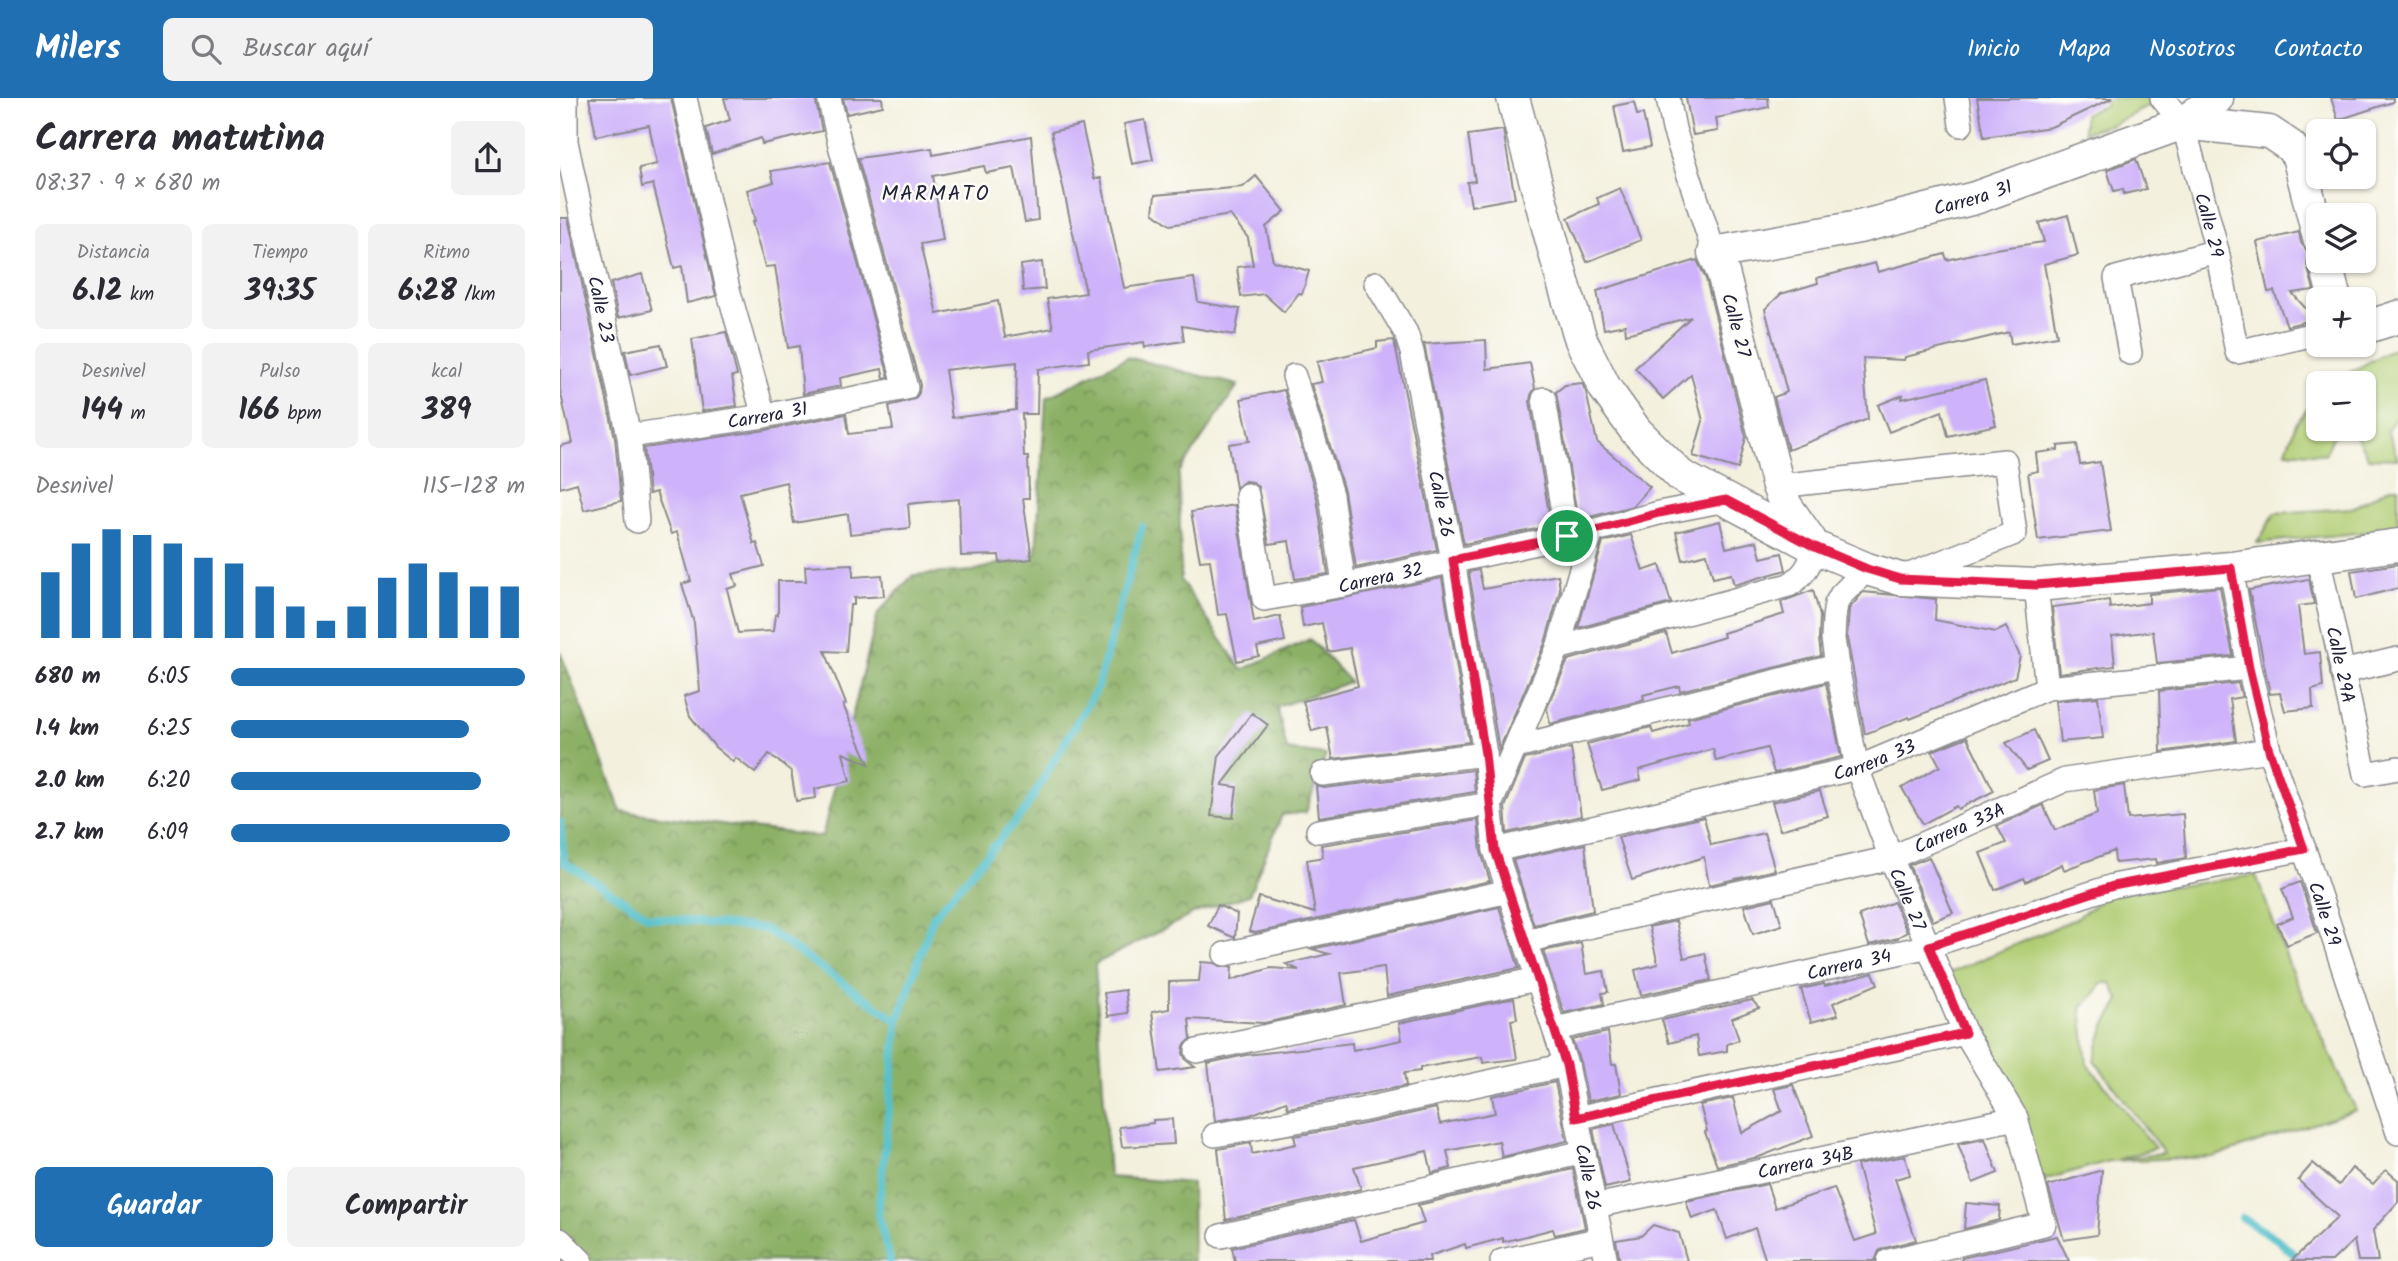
<!DOCTYPE html>
<html lang="es">
<meta charset="utf-8">
<style>
body{margin:0;font-family:Kalam,sans-serif;background:#f2f2f3;color:#2b2b33;height:100vh;display:flex;flex-direction:column;font-size:26px;white-space:nowrap}
*{box-sizing:border-box;margin:0}
p{font-size:23px;color:#7c7c81}
.icon{flex:none;width:38px;height:38px;fill:none;stroke:currentColor;stroke-width:2;stroke-linecap:round;stroke-linejoin:round}
.map{position:relative;flex:1;overflow:hidden}
.drawer{display:flex;flex-direction:column;background:#fff;width:560px}
.drawer>*{flex:none}
.buttons{position:absolute;left:1746px;top:21px;display:grid;gap:14px}
.buttons a{display:grid;place-items:center;width:70px;height:70px;border-radius:10px;background:#fff;box-shadow:0 2px 5px #0004;font-size:35px}
.pin{position:absolute;display:grid;place-items:center;width:60px;height:60px;color:#fff;margin:-30px;border:4px solid #fff;border-radius:50%;box-shadow:0 2px 7px #0007}
.round{display:grid;place-items:center;flex:none;width:74px;height:74px;border-radius:10px;background:#f2f2f3}
.headline{display:flex;align-items:center;justify-content:space-between;height:119px;padding:0 35px}
h1{font-size:38px;font-weight:800;line-height:52px}
.stats{display:grid;grid-template-columns:repeat(3,1fr);gap:10px;height:119px;padding:7px 35px}
.stats div{display:grid;align-content:center;border-radius:10px;background:#f2f2f3;text-align:center}
.stats b{font-size:30px;font-weight:800}
.stats small{font-size:19px;font-weight:400}
.stats p{font-size:19px}
.chart{height:196px;padding:14px 35px}
.chart p{display:flex;justify-content:space-between}
.chart svg{width:100%;height:126px;margin-top:7px;stroke:#1f6fb2;stroke-width:6}
.primary-button{display:flex;gap:14px;margin-top:auto;padding:14px 35px}
.primary-button a{flex:1;height:80px;border-radius:10px;background:#1f6fb2;color:#fff;font-size:28px;font-weight:800;line-height:80px;text-align:center}
.primary-button a+a{background:#f2f2f3;color:#2b2b33}
ul{padding:0 35px;list-style:none;font-size:23px}
li{display:grid;grid-template-columns:112px 84px 1fr;align-items:center;height:52px}
li i{height:18px;border-radius:9px;background:#1f6fb2}
header{display:flex;align-items:center;gap:42px;box-sizing:border-box;height:98px;padding:0 35px;background:#1f6fb2;color:#fff}
header strong{font-size:33px}
nav{display:flex;gap:38px;margin-inline-start:auto;font-size:24px}
.search{width:490px;height:63px;background:#f2f2f3;display:flex;align-items:center;gap:18px;box-sizing:border-box;padding:0 24px;border-radius:10px;color:#7c7c81;font-size:26px}
main{display:flex;flex:1;min-height:0}
.map>svg:first-child{display:block}
.green{fill:#b0cd74;stroke:#697858;stroke-width:2;fill-rule:evenodd}
.forest{fill:url(#forest-crowns);stroke:#576950;stroke-width:2}
.lines{fill:none;stroke-linecap:round;stroke-linejoin:round}
.stream{stroke:#52bfcb;stroke-width:8}
.building{fill:#ceb2fa;fill-rule:evenodd}
.street-casing{stroke:#8a898c;stroke-width:26}
.secondary-casing{stroke:#8a898c;stroke-width:35}
.street{stroke:#fff;stroke-width:23}
.secondary{stroke:#fff;stroke-width:32}
.route-casing{stroke:#fff;stroke-width:14}
.route{stroke:#e11d48;stroke-width:9}
.labels{text-anchor:middle;stroke-width:5;stroke-linejoin:round;paint-order:stroke}
.street-label{font-size:19px;fill:#22223b;stroke:#fdfcf7}
.neighbourhood-label{font-size:21px;letter-spacing:2px;fill:#22223b;stroke:#fdfcf7}
</style>
<header>
<strong>Milers</strong>
<div class="search"><svg class="icon" aria-label="search" viewBox="0 0 24 24"><circle cx="10" cy="10" r="6"/><path d="M15 15l6 6"/></svg>Buscar aquí</div>
<nav><a>Inicio</a><a>Mapa</a><a>Nosotros</a><a>Contacto</a></nav>
</header>
<main>
<section class="drawer">
<div class="headline"><div><h1>Carrera matutina</h1><p>08:37 · 9 × 680 m</p></div><a class="round"><svg class="icon" aria-label="share" viewBox="0 0 24 24"><path d="M12 15V3M7 8l5-5 5 5M5 13v7h14v-7"/></svg></a></div>
<div class="stats">
<div><p>Distancia</p><b>6.12<small> km</small></b></div>
<div><p>Tiempo</p><b>39:35</b></div>
<div><p>Ritmo</p><b>6:28<small> /km</small></b></div>
</div>
<div class="stats">
<div><p>Desnivel</p><b>144<small> m</small></b></div>
<div><p>Pulso</p><b>166<small> bpm</small></b></div>
<div><p>kcal</p><b>389</b></div>
</div>
<div class="chart"><p><span>Desnivel</span>115–128 m</p>
<svg viewBox="0 0 160 44" preserveAspectRatio="none"><path d="M5 44V21M15 44V11M25 44V6M35 44V8M45 44V11M55 44V16M65 44V18M75 44V26M85 44V33M95 44V38M105 44V33M115 44V23M125 44V18M135 44V21M145 44V26M155 44V26"/></svg>
</div>
<ul>
<li><b>680 m</b>6:05<i style="width:100%"></i></li>
<li><b>1.4 km</b>6:25<i style="width:81%"></i></li>
<li><b>2.0 km</b>6:20<i style="width:85%"></i></li>
<li><b>2.7 km</b>6:09<i style="width:95%"></i></li>
</ul>
<div class="primary-button"><a>Guardar</a><a>Compartir</a></div>
</section>
<div class="map">
<svg width="1838" height="1163" viewBox="0 0 1838 1163">
<defs>
<pattern id="forest-crowns" width="20" height="18" patternUnits="userSpaceOnUse" patternTransform="scale(1.75)"><rect width="20" height="18" fill="#8cb066"/><path d="M2 6a3 3 0 1 1 6 0M12 15a3 3 0 1 1 6 0" fill="none" stroke="#728f55"/></pattern>
</defs>
<rect width="100%" height="100%" fill="#fdfcf7"/>
<filter id="ink" filterUnits="userSpaceOnUse"><feTurbulence type="fractalNoise" baseFrequency=".0143" numOctaves="2"/><feDisplacementMap in="SourceGraphic" scale="14" xChannelSelector="R" yChannelSelector="G"/><feConvolveMatrix kernelMatrix="1 2 1 2 8 2 1 2 1" color-interpolation-filters="sRGB"/></filter>
<filter id="wash" filterUnits="userSpaceOnUse"><feTurbulence type="fractalNoise" baseFrequency=".00686" numOctaves="4" result="noise"/><feDisplacementMap in="SourceGraphic" scale="28" xChannelSelector="R" yChannelSelector="G"/><feGaussianBlur stdDeviation="1.57" result="paint"/><feColorMatrix in="noise" values="0 0 0 0 0 0 0 0 0 0 0 0 0 0 0 0 0 1.4 0 .05"/><feComposite in="paint" operator="in"/></filter>
<g filter="url(#wash)">
<rect width="100%" height="100%" fill="#f3f0dd"/>
<g class="green">
<path d="M1546,0H1587L1591,7L1553,26L1524,34V16L1545,8Z"/>
<path d="M1838,248V317L1827,332L1838,361L1808,360L1794,334L1776,333L1765,356L1726,353L1736,325L1759,297V331H1804V285H1771Z"/>
<path d="M1831,389H1838V431L1697,445L1715,415L1792,410Z"/>
<path d="M1696,777L1731,872L1796,1012L1653,1059L1549,1063L1480,1083L1387,876L1515,821L1561,788H1617ZM1542,885H1551L1560,903L1544,929L1534,962L1604,1055L1557,1062L1595,1050L1527,965L1521,910L1533,898Z"/>
</g>
<path class="forest" d="M567,259L678,287L619,375L621,483L682,572L750,541L790,584L717,609L727,652L766,657L746,714L722,717L689,797L635,815L535,866L549,1079L632,1085L633,1163H0V553L61,713L262,739L318,515L353,477L413,473L476,455L486,300Z"/>
<g class="lines">
<g class="stream">
<path d="M0,724L4,764L89,819L205,831L338,923L318,1116L330,1163"/>
<path d="M338,923L373,819L465,712L537,590L582,429"/>
<path d="M1682,1120L1717,1141L1741,1163"/>
</g>
</g>
<g id="blocks">
<g class="building">
<path d="M29,0H111L156,198L127,205L122,168L114,170L93,86L82,89L79,70L97,66L89,27L36,38Z"/>
<path d="M164,0H255L262,33L202,46L201,40L152,56L146,30L170,22Z"/>
<path d="M283,0H322L323,8L287,16Z"/>
<path d="M1126,0H1208L1209,9L1156,20L1158,33L1133,37Z"/>
<path d="M1417,0H1553L1491,29L1424,39Z"/>
<path d="M1771,0H1833V4L1778,22Z"/>
<path d="M1074,4L1077,17L1083,16L1090,49L1063,54L1054,8Z"/>
<path d="M585,22L593,62L572,66L564,26Z"/>
<path d="M522,27L534,81L541,80L564,190L634,180L638,204L680,211L675,237L622,228L624,243L585,249L584,244L528,252L529,264L478,271L477,316H462L464,359H468L469,400H463L472,461L440,465L439,457L401,458L399,401L348,406L350,430L290,436L288,416L234,425L226,384L180,395L194,446L197,445L204,468L173,476L177,488L167,491L178,535L213,533L215,517H218V483H246L245,468L293,466V479L322,477L324,498L294,500V507H290L286,554L265,553L286,606L283,607L309,666L283,655L290,683L255,691L256,700L236,703L231,673L209,656L195,675L176,660L173,664L155,649L130,618L124,598L140,593L134,525L122,486L131,483L117,434L111,436L96,394L89,396L84,350L206,332L286,316L289,336L333,331L329,308L355,301L359,295L360,287L298,60L372,50L373,57L471,38L478,122L465,124L454,70L426,75L424,68L373,78L383,142L360,146L377,216L438,203L445,239L493,230L487,201L526,195L491,34ZM457,264L456,312L392,320L385,272Z"/>
<path d="M943,32L955,100L911,108L907,84L915,83L908,37Z"/>
<path d="M1576,61L1586,91L1564,96L1563,91L1554,93L1547,72Z"/>
<path d="M270,64L329,279L324,280L322,271L280,280L281,288L243,296L239,248L228,250L215,168L205,169L192,124L195,123L187,92L214,84L211,73Z"/>
<path d="M696,78L725,113L706,129L713,163L749,173L742,196L739,195L724,214L704,196L681,199L677,169L693,167L688,140L670,117L610,127L593,114L595,97L683,89Z"/>
<path d="M1060,90L1081,142L1027,164L1008,120L1039,106L1037,100Z"/>
<path d="M1508,117L1518,157L1484,166L1497,238L1451,246L1449,234L1345,259L1344,262L1303,260L1308,321L1228,352L1214,299L1227,294L1205,211L1221,196L1258,185L1257,180L1315,165L1318,174L1385,156L1387,162L1428,152L1484,144L1479,125Z"/>
<path d="M0,120H8L55,340L61,403L24,412L17,385L0,390V348L12,345L0,292Z"/>
<path d="M1739,134L1741,145L1749,155L1747,167L1754,192L1732,195L1755,221L1727,228L1714,193L1708,194L1697,144Z"/>
<path d="M1137,162L1146,181L1186,339L1178,371L1133,358L1143,323L1131,276L1103,301L1075,270L1131,219L1066,236L1065,227L1044,231L1037,193Z"/>
<path d="M482,164L485,191L463,193L461,167Z"/>
<path d="M82,176L92,212L58,220L51,185Z"/>
<path d="M166,234L177,277L172,278L177,308L142,313L132,241Z"/>
<path d="M834,242L877,452L796,470L784,393L751,286L762,284L757,264L817,250V244Z"/>
<path d="M926,242L927,271L970,265L975,290L971,297L970,303L991,428L904,446L864,246Z"/>
<path d="M101,246L107,268L70,277L65,253Z"/>
<path d="M1425,282L1436,327L1388,338L1382,313L1329,334L1318,307L1343,297L1342,301Z"/>
<path d="M1022,285L1026,294L1037,344L1090,389L1073,408L1018,422L996,294L1005,287Z"/>
<path d="M724,292L757,400L768,476L735,481L729,443L709,446L698,389L693,384L685,383L676,390L669,346L690,343L681,301Z"/>
<path d="M1517,346L1520,367L1540,364L1551,433L1478,442L1468,375L1478,373L1476,355L1498,352V348Z"/>
<path d="M675,407L694,524L720,518L725,543L697,549L699,558L677,563L667,516L658,517L650,462L640,463L631,414Z"/>
<path d="M1160,423L1166,450L1197,443L1201,460L1222,455L1226,472L1174,487L1171,476L1153,480L1147,456L1123,462L1116,434Z"/>
<path d="M1071,437L1083,473L1100,467L1111,505L1018,530L1043,444Z"/>
<path d="M1838,466V490L1796,501L1791,473Z"/>
<path d="M919,472L923,491L998,477L1000,492L985,545L939,652L909,474Z"/>
<path d="M882,480L909,644L773,661L767,629L752,633L743,603L798,588L790,550L768,554L762,525L743,529L740,509Z"/>
<path d="M1749,481L1754,506L1738,508L1744,556L1760,554L1763,589L1752,592L1753,610L1725,613L1720,595L1710,596L1689,492Z"/>
<path d="M1660,489L1673,558L1597,565L1593,533L1552,538L1555,568L1499,575L1492,509L1549,502L1550,510L1589,505V496Z"/>
<path d="M1253,492L1260,518L1259,541L1261,558L1120,593L1119,588L1083,597L1084,602L990,626L987,610L1008,562L1106,535L1112,555L1164,539L1163,535L1224,516L1221,504Z"/>
<path d="M1303,494L1376,501L1375,522L1436,534L1446,529L1460,558L1455,579L1350,621L1349,619L1305,636L1287,540L1289,511Z"/>
<path d="M1266,585L1281,659L1214,675L1207,650L1156,663L1153,651L1079,672L1081,682L1042,692L1027,646L1091,629L1093,635L1129,625L1128,620Z"/>
<path d="M1678,585L1682,599L1670,601L1676,643L1601,654L1599,593Z"/>
<path d="M1538,599L1543,640L1500,644L1495,603Z"/>
<path d="M692,615L708,627L662,687L677,689L673,720L651,718L659,658Z"/>
<path d="M1474,632L1488,663L1467,672L1446,645Z"/>
<path d="M1407,639L1434,693L1398,711L1396,708L1363,726L1342,690L1380,668L1372,653Z"/>
<path d="M1011,650L1021,718L947,735L945,709L965,661Z"/>
<path d="M913,672L915,694L759,719L756,688L764,690Z"/>
<path d="M1564,687L1568,721L1623,716L1626,760L1597,765L1596,761L1555,765L1554,753L1504,772L1502,766L1466,784L1464,780L1435,792L1420,755L1446,745L1437,728L1483,707L1495,732L1537,716L1534,692Z"/>
<path d="M1260,693L1268,718L1220,732L1212,704Z"/>
<path d="M1144,719L1151,747L1204,735L1215,772L1149,787L1144,759L1072,782L1058,739Z"/>
<path d="M918,722L921,754L930,783L695,835L689,833L699,799L755,815L747,762L763,759L761,747Z"/>
<path d="M1025,746L1033,813L974,827L953,762Z"/>
<path d="M1369,759L1393,815L1373,823L1349,767Z"/>
<path d="M1740,784L1757,835L1727,847L1717,826L1733,819L1722,791Z"/>
<path d="M1214,801L1222,827L1193,836L1184,808Z"/>
<path d="M1334,804L1347,834L1338,839V840L1309,847L1299,817Z"/>
<path d="M658,807L677,816L675,840L648,828Z"/>
<path d="M939,809L959,870L827,898L824,869L781,875L786,907L704,925L629,921L631,941L624,948L623,955L626,962L635,969L600,974L592,914L609,911V884L639,883L641,864L654,865L661,869H672L671,882L711,870L739,872L726,866L769,856L752,851Z"/>
<path d="M1116,823L1124,860L1145,855L1151,882L1081,897L1075,872L1098,866L1089,829Z"/>
<path d="M1021,845L1026,876L1044,873L1048,894L1042,895L1044,906L1004,915L983,853Z"/>
<path d="M1313,875L1318,886L1273,905L1278,917L1251,924L1241,891L1264,886L1265,888Z"/>
<path d="M565,892L568,915L548,918L544,895Z"/>
<path d="M954,900L957,921L951,922L957,961L923,965L922,959L860,970V973L844,975L846,988L728,1010L726,1003L690,1017L655,1023L648,965L686,957L792,945L793,952L842,942L839,925Z"/>
<path d="M1192,902L1199,910L1172,920L1179,942L1167,946V953L1139,958L1136,938L1109,945L1102,922Z"/>
<path d="M1048,934L1052,966H1056L1061,996L1028,1003L1020,964L1012,942Z"/>
<path d="M995,984L1007,1043L942,1059L939,1043L887,1053L891,1070L872,1075L867,1053L794,1069L801,1091L666,1122L658,1051L691,1045L692,1056L736,1046L734,1038L804,1026L876,1010L880,1026L935,1015L932,998Z"/>
<path d="M1233,987L1253,1038L1199,1059L1157,1068L1145,1034L1147,1033L1140,1007L1173,1000L1182,1035L1222,1013L1214,991Z"/>
<path d="M612,1021L614,1046L562,1049L559,1029L593,1025V1022Z"/>
<path d="M1054,1026L1071,1084L1045,1090L1033,1031Z"/>
<path d="M1425,1041L1438,1075L1413,1085L1398,1046Z"/>
<path d="M1345,1058L1350,1077L1335,1081L1356,1142L1325,1150L1319,1153L1315,1163H1206L1195,1130L1167,1141L1157,1112L1132,1121L1126,1103L1207,1086L1215,1110L1274,1090L1295,1143L1316,1136L1297,1067Z"/>
<path d="M1753,1065L1779,1087L1792,1070L1813,1086L1826,1072L1838,1082V1104L1813,1132L1818,1163H1798L1794,1142L1772,1163H1731L1778,1119L1738,1082Z"/>
<path d="M1013,1071L1025,1130L995,1137L993,1131L943,1144V1140L906,1150L905,1146L869,1158L870,1163H675L672,1150L794,1122L801,1143L864,1125L858,1107Z"/>
<path d="M1542,1072L1537,1137L1504,1142L1488,1088Z"/>
<path d="M1406,1105L1440,1108L1439,1122L1404,1131Z"/>
<path d="M1093,1127L1119,1135L1127,1163H1060L1056,1142L1081,1138Z"/>
<path d="M1497,1138L1509,1163H1401L1402,1160Z"/>
</g>
</g>
</g>
<g filter="url(#ink)">
<use href="#blocks" fill-opacity="0" stroke="#8a898c" stroke-width="2"/>
<g class="lines">
<defs>
<g id="street">
<path id="s1" d="M6,0V44L69,338L77,423"/>
<path d="M125,0L168,191L204,318"/>
<path d="M1108,0L1114,31L1154,155"/>
<path d="M1397,0L1401,27"/>
<path id="s2" d="M1602,0L1623,25L1657,153L1677,254L1759,235"/>
<path id="s3" d="M816,185L846,235L852,254L893,462L925,656L935,752L1006,967L1046,1163"/>
<path d="M1570,255L1556,180L1657,153"/>
<path d="M734,278L771,397L784,487"/>
<path d="M984,301L1007,438"/>
<path id="s4" d="M69,338L204,318L346,290L280,47L269,0"/>
<path d="M1218,388L1445,363L1455,435L1347,478"/>
<path id="s5" d="M687,397L704,501L784,487L1032,433L1099,415L1166,402"/>
<path id="s6" d="M1758,459L1805,676L1838,670"/>
<path id="s7" d="M1671,470L1689,570L1709,652L1744,751L1838,1035"/>
<path id="s8" d="M1307,471L1281,497L1276,506L1274,520L1273,541L1277,568L1297,670L1331,760L1405,935L1456,1020L1484,1126L1329,1163"/>
<path d="M1476,487L1487,590"/>
<path d="M998,550L1229,487C1245,477 1250,467 1255,449"/>
<path d="M1782,574L1838,561"/>
<path d="M956,649L1277,568"/>
<path d="M762,676L925,656"/>
<path d="M931,705L998,550L1032,433"/>
<path d="M758,733L930,706"/>
<path id="s9" d="M935,752L1297,670L1487,590L1689,570"/>
<path id="s10" d="M965,843L1331,760L1505,682L1709,652"/>
<path d="M665,856L949,793"/>
<path id="s11" d="M995,931L1369,848L1553,788L1744,751"/>
<path d="M637,953L977,881"/>
<path d="M1016,1020L1405,935"/>
<path d="M655,1037L801,1012L1006,967"/>
<path id="s12" d="M1035,1108L1456,1020"/>
<path d="M661,1138L1024,1054"/>
<path d="M0,1142L21,1163"/>
<path d="M942,1163L1041,1141"/>
</g>
<g id="secondary">
<path d="M953,0L1003,184L1021,242L1045,290L1076,333L1121,378L1255,449L1307,471L1340,481L1476,487L1671,470L1838,447"/>
<path d="M1623,25L1709,34L1730,48L1738,58L1759,140"/>
<path d="M1765,163L1775,201"/>
<path d="M1804,230L1838,219"/>
<path id="s13" d="M1250,442L1226,408L1218,388L1163,175L1154,155L1299,129L1415,100L1623,25L1657,0"/>
</g>
</defs>
<use href="#street" class="street-casing"/>
<use href="#secondary" class="secondary-casing"/>
<use href="#street" class="street"/>
<use href="#secondary" class="secondary"/>
</g>
</g>
<g class="lines" filter="url(#ink)">
<defs>
<path id="route" d="M1166,402L1255,449L1307,471L1340,481L1476,487L1671,470L1689,570L1709,652L1744,751L1553,788L1369,848L1405,935L1016,1020L1006,967L935,752L925,656L893,462L1032,433L1099,415Z"/>
</defs>
<use href="#route" class="route-casing"/>
<use href="#route" class="route"/>
</g>
<g class="labels">
<g class="street-label">
<text dy="7" stroke="none"><textPath href="#s13" startOffset="570">Carrera 31</textPath></text>
<text dy="7" stroke="none"><textPath href="#s2" startOffset="138">Calle 29</textPath></text>
<text dy="7" stroke="none"><textPath href="#s1" startOffset="215">Calle 23</textPath></text>
<text transform="translate(1177 227) rotate(75)" y="7">Calle 27</text>
<text dy="7" stroke="none"><textPath href="#s4" startOffset="140">Carrera 31</textPath></text>
<text dy="7" stroke="none"><textPath href="#s3" startOffset="233">Calle 26</textPath></text>
<text dy="7" stroke="none"><textPath href="#s5" startOffset="224">Carrera 32</textPath></text>
<text dy="7" stroke="none"><textPath href="#s6" startOffset="110">Calle 29A</textPath></text>
<text dy="7" stroke="none"><textPath href="#s9" startOffset="390">Carrera 33</textPath></text>
<text dy="7" stroke="none"><textPath href="#s10" startOffset="450">Carrera 33A</textPath></text>
<text dy="7" stroke="none"><textPath href="#s8" startOffset="354">Calle 27</textPath></text>
<text dy="7" stroke="none"><textPath href="#s7" startOffset="359">Calle 29</textPath></text>
<text dy="7" stroke="none"><textPath href="#s11" startOffset="301">Carrera 34</textPath></text>
<text dy="7" stroke="none"><textPath href="#s12" startOffset="215">Carrera 34B</textPath></text>
<text dy="7" stroke="none"><textPath href="#s3" startOffset="924">Calle 26</textPath></text>
</g>
<g class="neighbourhood-label">
<text x="376" y="102">MARMATO</text>
</g>
</g>
</svg>
<div class="buttons">
<a><svg class="icon" aria-label="locate" viewBox="0 0 24 24"><circle cx="12" cy="12" r="6"/><path d="M12 2v4M12 18v4M2 12h4M18 12h4"/></svg></a>
<a><svg class="icon" aria-label="layers" viewBox="0 0 24 24"><path d="M12 4l9 5-9 5-9-5zM3 14l9 5 9-5"/></svg></a>
<a>+</a>
<a>−</a>
</div>
<div class="pin" style="left:1007px;top:438px;background:#1e9e55"><svg class="icon" aria-label="arrive" viewBox="0 0 24 24"><path d="M6 21V4h12l-3 4 3 4H6"/></svg></div>
</div>
</main>
